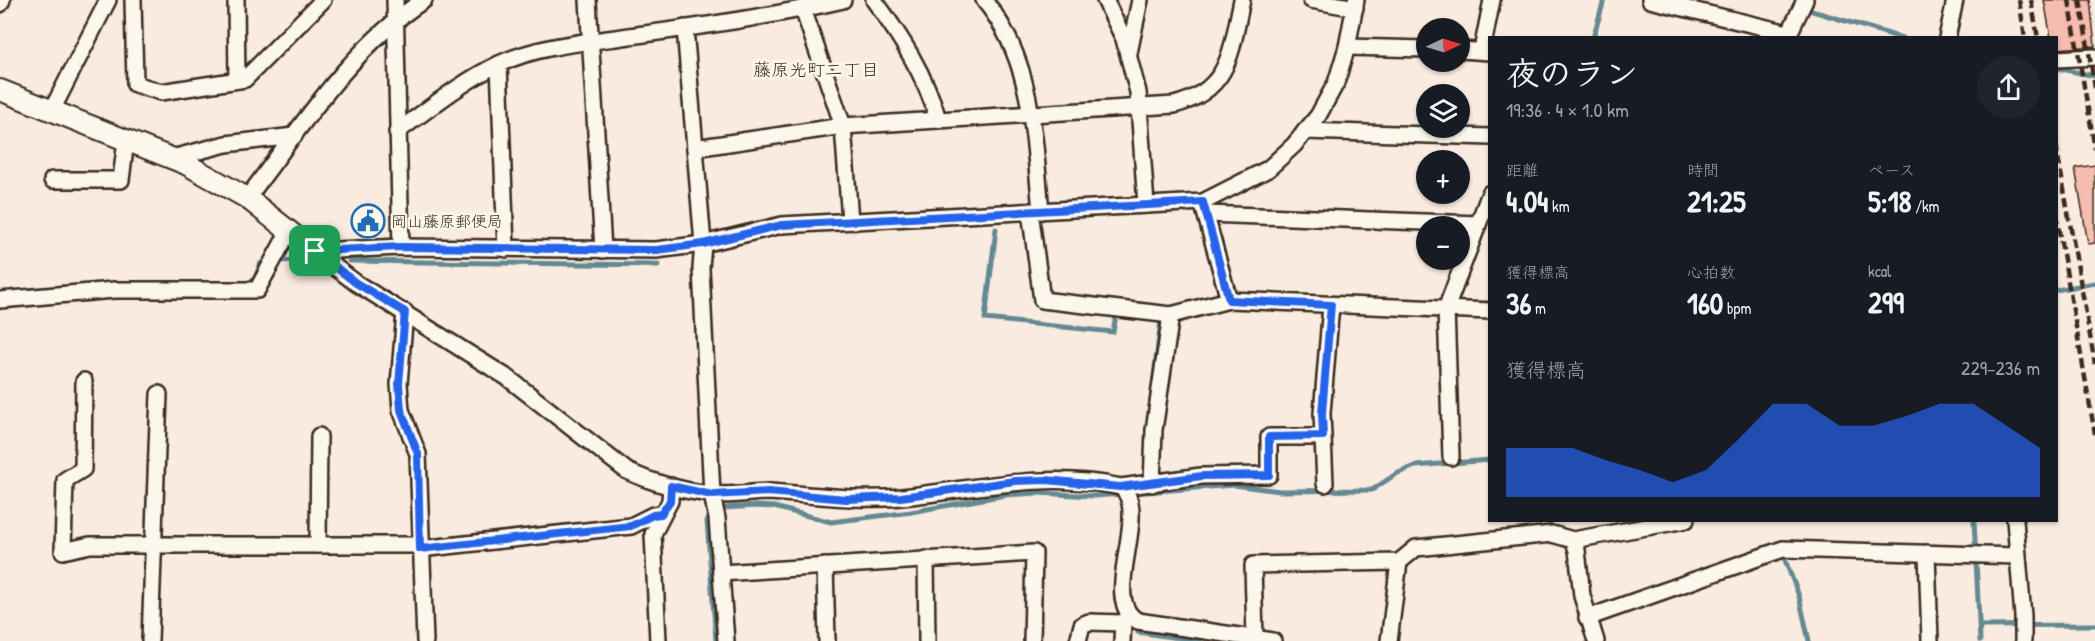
<!DOCTYPE html>
<html lang="ja">
<meta charset="utf-8">
<style>
body{margin:0;font-family:"Patrick Hand","Klee One",sans-serif;background:#20242c;color:#f1f3f6;height:100vh;display:flex;flex-direction:column;font-size:22px;white-space:nowrap}
*{box-sizing:border-box;margin:0}
p{font-size:20px;color:#9ea1a6}
.icon{flex:none;width:33px;height:33px;fill:none;stroke:currentColor;stroke-width:2;stroke-linecap:round;stroke-linejoin:round}
.map{position:relative;flex:1;overflow:hidden}
.details{position:absolute;left:1488px;top:36px;width:570px;height:486px;display:flex;flex-direction:column;background:#171b24;border-radius:0px;box-shadow:0 2px 4px #0004}
.details>*{flex:none}
.needle{width:39px;rotate:86deg}
.tools{position:absolute;left:1416px;top:18px;display:grid;gap:12px}
.tools a{display:grid;place-items:center;width:54px;height:54px;border-radius:50%;background:#171b24;box-shadow:0 2px 4px #0004;font-size:30px}
.pin{position:absolute;display:grid;place-items:center;width:51px;height:51px;color:#fff;margin:-26px;border-radius:12px;box-shadow:0 3px 9px #0006}
.round{display:grid;place-items:center;flex:none;width:63px;height:63px;border-radius:32px;background:#20242c}
.headline{display:flex;align-items:center;justify-content:space-between;height:102px;padding:0 18px}
h1{font-size:33px;font-weight:700;line-height:45px}
.stats{display:grid;grid-template-columns:repeat(3,1fr);gap:9px;height:102px;padding:6px 18px}
.stats div{display:grid;align-content:center}
.stats b{font-size:30px;font-weight:700}
.stats small{font-size:16px;font-weight:400}
.stats p{font-size:16px}
.chart{height:168px;padding:12px 18px}
.chart p{display:flex;justify-content:space-between}
.chart svg{width:100%;height:108px;margin-top:6px;fill:#2563eb;opacity:.7}
.map>svg:first-child{display:block}
.lines{fill:none;stroke-linecap:round;stroke-linejoin:round}
.stream{stroke:#648992;stroke-width:5}
.building{fill:#f6bcaf;stroke:#3b2a1e;stroke-width:1.5}
.minor-casing{stroke:#3b2a1e;stroke-width:20}
.tertiary-casing{stroke:#3b2a1e;stroke-width:24}
.minor{stroke:#fbf7ec;stroke-width:15}
.tertiary{stroke:#fbf7ec;stroke-width:20}
.rail{stroke:#3b2a1e;stroke-width:4.5;stroke-dasharray:9 4.5;stroke-linecap:butt}
.route-casing{stroke:#fff;stroke-width:12}
.route{stroke:#2563eb;stroke-width:8}
.labels{text-anchor:middle;stroke-width:5;stroke-linejoin:round;paint-order:stroke}
.poi-label{font-size:16px;fill:#3b2a1e;stroke:#fbf7ec;text-anchor:start}
.neighbourhood-label{font-size:18px;fill:#3b2a1e;stroke:#fbf7ec}
</style>
<div class="map">
<svg width="2095" height="641" viewBox="0 0 2095 641">
<rect width="100%" height="100%" fill="#faebe0"/>
<filter id="ink" filterUnits="userSpaceOnUse"><feTurbulence type="fractalNoise" baseFrequency=".0167" numOctaves="2"/><feDisplacementMap in="SourceGraphic" scale="12" xChannelSelector="R" yChannelSelector="G"/><feConvolveMatrix kernelMatrix="1 2 1 2 8 2 1 2 1" color-interpolation-filters="sRGB"/></filter>
<g filter="url(#ink)">
<g class="lines">
<g class="stream">
<path d="M1806,9L1902,38"/>
<path d="M1593,38L1604,0"/>
<path d="M2056,68L2095,76"/>
<path d="M996,229L985,319L1113,332L1116,316L1129,317"/>
<path d="M279,261L297,260"/>
<path d="M350,261L658,265"/>
<path d="M245,283L254,280L261,263"/>
<path d="M30,290L98,284"/>
<path d="M2056,290L2095,283"/>
<path d="M1476,303H1490"/>
<path d="M1150,408L1161,320L1163,319"/>
<path d="M1974,520L1980,641"/>
<path d="M1785,560L1799,596L1809,641"/>
<path d="M1979,626L2095,625"/>
<path d="M1138,632L1199,641"/>
<path d="M716,641L707,521L724,508L756,506L774,507L831,522L911,512L1005,495L1037,493L1095,496L1234,485L1280,491L1372,490L1396,474L1415,466L1490,460"/>
</g>
</g>
<g class="building">
<path d="M2044,0H2090L2095,46L2056,49V38H2051Z"/>
<path d="M2095,165V243L2088,244L2075,168Z"/>
</g>
<g class="lines">
<defs>
<g id="minor">
<path d="M133,0L135,84L161,92L245,79L323,0"/>
<path d="M236,0L237,80"/>
<path d="M395,0L401,247"/>
<path d="M588,0L603,250"/>
<path d="M874,0C901,37 925,74 938,119"/>
<path d="M984,0C1033,59 1034,138 1041,211"/>
<path d="M1105,0L1124,39L1138,92L1146,205"/>
<path d="M1311,0L1355,8"/>
<path d="M1650,0L1788,33"/>
<path d="M0,4L2,0"/>
<path d="M803,9L843,126L850,221"/>
<path d="M685,28L703,244L701,268L712,495L717,518L726,641"/>
<path d="M1787,38L1805,0"/>
<path d="M1947,38L1955,0"/>
<path d="M1347,47L1426,49"/>
<path d="M1460,50L1490,52"/>
<path d="M1482,50L1492,0"/>
<path d="M1129,53L1140,0"/>
<path d="M2056,59L2095,57"/>
<path d="M499,64L506,249"/>
<path d="M52,110L108,0"/>
<path d="M1305,131L1490,137"/>
<path d="M397,132C430,108 463,81 499,64C542,44 591,42 637,35C706,26 775,16 843,0"/>
<path d="M695,148L843,126L1174,105C1231,90 1231,50 1242,0"/>
<path d="M172,158L226,144L294,136"/>
<path d="M52,180H121L126,140"/>
<path d="M247,198C300,129 350,48 424,0"/>
<path d="M1203,205L1229,300"/>
<path d="M1030,211L1042,300L1171,315"/>
<path d="M1206,214L1478,224"/>
<path d="M314,251L356,283L508,378L627,471C653,483 682,491 711,494C730,497 750,492 770,492C815,495 858,501 902,497C975,489 1047,471 1121,487C1152,512 1098,601 1138,621L1273,641"/>
<path d="M314,251L401,247L656,250L703,244L782,225L1203,202L1268,169L1294,145L1318,116L1336,83L1347,47L1356,0"/>
<path d="M0,300L114,290H257L289,231"/>
<path d="M405,312L399,384L401,410L418,454L425,641"/>
<path d="M84,381L83,469L65,480L63,551L90,545H420"/>
<path d="M1451,457L1446,309L1490,193"/>
<path d="M1152,484L1154,430L1171,315L1229,300L1490,311"/>
<path d="M1325,484L1322,413L1331,305"/>
<path d="M1121,487L1201,476L1269,475V437H1323"/>
<path d="M2015,520L2023,616V641"/>
<path d="M1573,540L1686,520"/>
<path d="M318,545L319,436"/>
<path d="M420,549L631,526L653,515L661,514"/>
<path d="M1927,553L1930,641"/>
<path d="M926,559L927,641"/>
<path d="M825,566L827,641"/>
<path d="M721,573L1034,553L1032,641"/>
<path d="M1587,618L1783,549L2017,556"/>
<path d="M1255,638L1253,565L1399,562L1416,548L1552,534L1573,540L1577,550L1582,596L1596,641"/>
<path d="M150,641L159,394"/>
<path d="M658,641L653,534L670,501L671,486"/>
<path d="M1078,641L1082,625L1089,622L1123,623L1128,617"/>
<path d="M1122,641L1123,623"/>
<path d="M1389,641L1399,562"/>
</g>
<path id="tertiary" d="M0,90L186,164L247,198L314,251"/>
</defs>
<use href="#minor" class="minor-casing"/>
<use href="#tertiary" class="tertiary-casing"/>
<use href="#minor" class="minor"/>
<use href="#tertiary" class="tertiary"/>
<g class="rail">
<path d="M2019,0L2025,38"/>
<path d="M2031,0L2038,38"/>
<path d="M2069,0L2095,149"/>
<path d="M2080,0L2095,88"/>
<path d="M2056,145L2095,364"/>
<path d="M2056,214L2095,434"/>
</g>
</g>
</g>
<g class="lines" filter="url(#ink)">
<defs>
<path id="route" d="M1203,202L1229,300L1331,305L1322,413L1323,436L1269,437V475L1202,476L1120,487L1046,480L1015,481L901,497L846,499L768,492L712,495L671,486L670,501L661,514L653,515L631,526L420,549L418,454L401,410L399,384L405,312L356,283L315,251L401,247L657,250L703,244L782,225Z"/>
</defs>
<use href="#route" class="route-casing"/>
<use href="#route" class="route"/>
</g>
<defs>
<symbol id="civic-ring" viewBox="-11 -11 22 22"><circle r="9.5" fill="#fbf7ec" stroke="#1f6fb2" stroke-width="1.5"/><path d="M-.6-6.5H3V-4.5H.6V-3L4-1V1h2V6H-6V1h2V-1L-.6-3ZM-1.2 2.5V6h2.4V2.5Z" fill="#1f6fb2"/></symbol>
</defs>
<g fill-rule="evenodd">
<use href="#civic-ring" x="349" y="202" width="38" height="38"/>
</g>
<g class="labels">
<g class="poi-label">
<text x="391" y="227">岡山藤原郵便局</text>
</g>
<g class="neighbourhood-label">
<text x="816" y="76">藤原光町二丁目</text>
</g>
</g>
</svg>
<div class="tools">
<a><svg class="needle" viewBox="-14 -14 28 28"><path d="M0-13l5 13h-10z" fill="#e53935"/><path d="M0 13l5-13h-10z" fill="#9ea1a6"/></svg></a>
<a><svg class="icon" aria-label="layers" viewBox="0 0 24 24"><path d="M12 4l9 5-9 5-9-5zM3 14l9 5 9-5"/></svg></a>
<a>+</a>
<a>−</a>
</div>
<div class="pin" style="left:315px;top:251px;background:#1e9e55"><svg class="icon" aria-label="arrive" viewBox="0 0 24 24"><path d="M6 21V4h12l-3 4 3 4H6"/></svg></div>
<section class="details">
<div class="headline"><div><h1>夜のラン</h1><p>19:36 · 4 × 1.0 km</p></div><a class="round"><svg class="icon" aria-label="share" viewBox="0 0 24 24"><path d="M12 15V3M7 8l5-5 5 5M5 13v7h14v-7"/></svg></a></div>
<div class="stats">
<div><p>距離</p><b>4.04<small> km</small></b></div>
<div><p>時間</p><b>21:25</b></div>
<div><p>ペース</p><b>5:18<small> /km</small></b></div>
</div>
<div class="stats">
<div><p>獲得標高</p><b>36<small> m</small></b></div>
<div><p>心拍数</p><b>160<small> bpm</small></b></div>
<div><p>kcal</p><b>299</b></div>
</div>
<div class="chart"><p><span>獲得標高</span>229–236 m</p>
<svg viewBox="0 0 160 44" preserveAspectRatio="none"><path d="M0 44V24L10 24L20 24L30 29L40 33L50 38L60 33L70 20L80 6L90 6L100 15L110 15L120 11L130 6L140 6L150 15L160 24V44z"/></svg>
</div>
</section>
</div>
